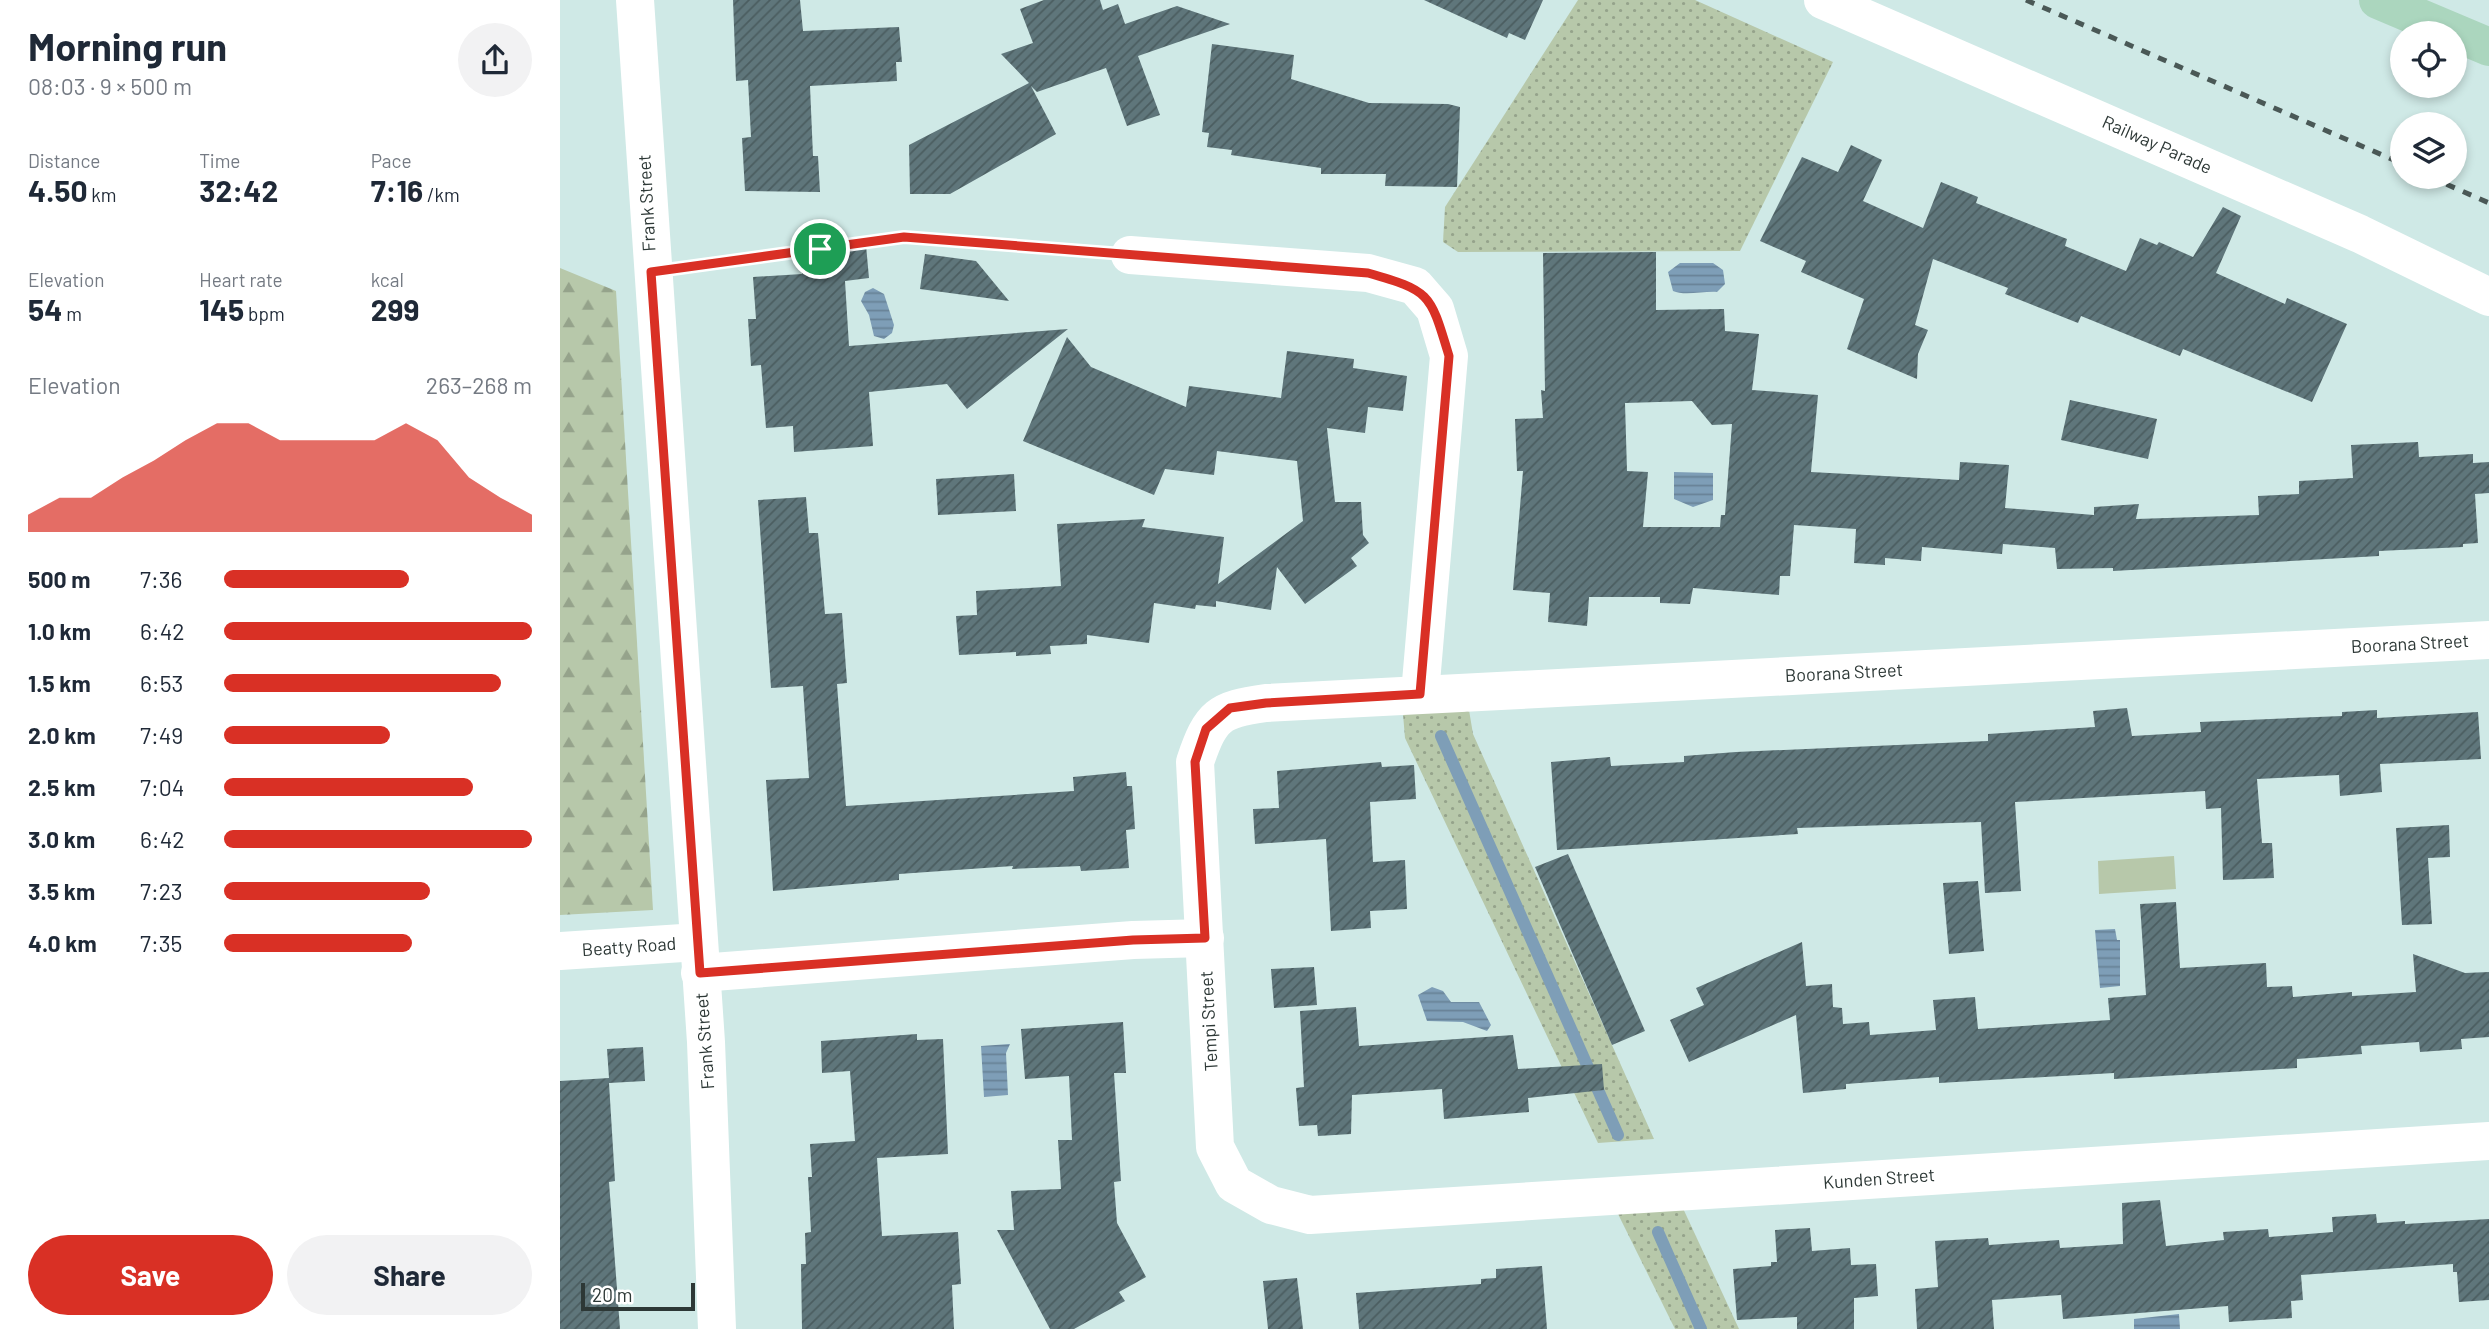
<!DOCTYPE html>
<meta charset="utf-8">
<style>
body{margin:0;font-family:Barlow,sans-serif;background:#f2f2f3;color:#1f2937;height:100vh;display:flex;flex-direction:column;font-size:26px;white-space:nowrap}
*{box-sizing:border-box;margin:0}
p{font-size:23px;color:#747a83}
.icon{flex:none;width:38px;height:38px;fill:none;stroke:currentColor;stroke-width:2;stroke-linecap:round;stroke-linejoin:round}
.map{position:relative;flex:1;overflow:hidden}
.details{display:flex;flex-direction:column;background:#fff;width:560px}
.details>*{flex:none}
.controls{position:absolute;left:1830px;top:21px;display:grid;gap:14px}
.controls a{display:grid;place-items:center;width:77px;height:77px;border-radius:50%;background:#fff;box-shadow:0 4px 10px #0003;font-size:35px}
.scale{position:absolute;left:21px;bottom:18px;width:114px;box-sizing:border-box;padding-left:7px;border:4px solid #2d3836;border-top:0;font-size:19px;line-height:24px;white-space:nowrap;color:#2d3836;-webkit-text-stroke:5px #fff;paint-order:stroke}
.pin{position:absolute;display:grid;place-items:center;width:60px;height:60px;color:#fff;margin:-30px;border:4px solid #fff;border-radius:50%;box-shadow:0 2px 7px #0007}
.round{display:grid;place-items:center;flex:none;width:74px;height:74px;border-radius:37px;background:#f2f2f3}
.head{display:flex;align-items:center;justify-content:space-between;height:119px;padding:0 28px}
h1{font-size:38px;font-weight:700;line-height:52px}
.metrics{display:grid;grid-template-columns:repeat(3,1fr);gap:10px;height:119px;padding:7px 28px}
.metrics div{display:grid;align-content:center}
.metrics b{font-size:30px;font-weight:700}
.metrics small{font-size:19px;font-weight:400}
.metrics p{font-size:19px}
.chart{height:196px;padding:14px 28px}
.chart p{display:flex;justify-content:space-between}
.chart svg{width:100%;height:126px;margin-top:7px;fill:#d93025;opacity:.7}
.button{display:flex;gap:14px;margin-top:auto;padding:14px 28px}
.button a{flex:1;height:80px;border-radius:42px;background:#d93025;color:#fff;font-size:28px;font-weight:700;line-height:80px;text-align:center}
.button a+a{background:#f2f2f3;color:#1f2937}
ul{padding:0 28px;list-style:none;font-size:23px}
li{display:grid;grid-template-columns:112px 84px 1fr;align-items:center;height:52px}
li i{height:18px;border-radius:9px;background:#d93025}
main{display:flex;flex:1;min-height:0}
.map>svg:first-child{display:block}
.grass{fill:url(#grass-dots)}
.forest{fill:url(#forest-firs)}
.garden{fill:#b7c8aa}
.water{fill:url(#water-rules)}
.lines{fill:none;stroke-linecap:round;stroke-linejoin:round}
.stream{stroke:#7e9eb7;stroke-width:12}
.building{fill:url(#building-hatch);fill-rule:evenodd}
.path{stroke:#7e918e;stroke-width:4.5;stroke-dasharray:3.5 3.5;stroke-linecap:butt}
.street{stroke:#fff;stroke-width:38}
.primary{stroke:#abd6be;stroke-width:38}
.rail{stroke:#4a5856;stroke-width:5;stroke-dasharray:9 9;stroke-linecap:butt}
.route-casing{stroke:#fff;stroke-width:14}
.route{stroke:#d93025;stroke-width:9}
.labels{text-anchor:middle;stroke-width:7;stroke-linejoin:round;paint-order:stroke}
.street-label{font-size:18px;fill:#2d3836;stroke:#fff}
</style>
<main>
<section class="details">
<div class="head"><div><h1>Morning run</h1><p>08:03 · 9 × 500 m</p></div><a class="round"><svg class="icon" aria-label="share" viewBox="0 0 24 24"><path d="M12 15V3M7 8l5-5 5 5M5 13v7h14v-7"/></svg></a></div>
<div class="metrics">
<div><p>Distance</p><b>4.50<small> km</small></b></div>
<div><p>Time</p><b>32:42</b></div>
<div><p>Pace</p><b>7:16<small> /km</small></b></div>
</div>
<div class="metrics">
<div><p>Elevation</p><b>54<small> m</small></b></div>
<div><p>Heart rate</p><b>145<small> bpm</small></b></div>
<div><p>kcal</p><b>299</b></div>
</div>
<div class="chart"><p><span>Elevation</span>263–268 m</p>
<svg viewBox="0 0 160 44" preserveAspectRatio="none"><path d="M0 44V38L10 32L20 32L30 25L40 19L50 12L60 6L70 6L80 12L90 12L100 12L110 12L120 6L130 12L140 25L150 32L160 38V44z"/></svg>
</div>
<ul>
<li><b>500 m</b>7:36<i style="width:60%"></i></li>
<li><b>1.0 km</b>6:42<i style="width:100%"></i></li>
<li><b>1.5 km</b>6:53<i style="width:90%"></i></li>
<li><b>2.0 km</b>7:49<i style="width:54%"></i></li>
<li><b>2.5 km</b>7:04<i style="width:81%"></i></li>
<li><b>3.0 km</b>6:42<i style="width:100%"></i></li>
<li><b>3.5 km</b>7:23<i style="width:67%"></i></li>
<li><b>4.0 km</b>7:35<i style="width:61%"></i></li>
</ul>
<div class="button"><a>Save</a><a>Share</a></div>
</section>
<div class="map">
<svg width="1929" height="1329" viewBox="0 0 1929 1329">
<defs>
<pattern id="grass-dots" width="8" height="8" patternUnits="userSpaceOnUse" patternTransform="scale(1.75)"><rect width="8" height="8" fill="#b7c8aa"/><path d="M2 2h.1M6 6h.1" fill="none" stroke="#95a38b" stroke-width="1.8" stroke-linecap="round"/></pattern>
<pattern id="forest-firs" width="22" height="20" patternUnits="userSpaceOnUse" patternTransform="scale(1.75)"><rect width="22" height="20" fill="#b7c8aa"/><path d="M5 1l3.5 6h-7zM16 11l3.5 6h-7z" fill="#95a38b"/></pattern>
<pattern id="water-rules" width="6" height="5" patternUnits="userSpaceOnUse" patternTransform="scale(1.75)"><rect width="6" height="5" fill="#7e9eb7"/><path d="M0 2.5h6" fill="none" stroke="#688296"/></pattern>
<pattern id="building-hatch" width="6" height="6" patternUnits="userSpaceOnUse" patternTransform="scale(1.75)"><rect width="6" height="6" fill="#5f767b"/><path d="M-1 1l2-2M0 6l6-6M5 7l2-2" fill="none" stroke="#4b5d60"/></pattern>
</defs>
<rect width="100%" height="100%" fill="#cfe9e6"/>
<g class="grass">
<path d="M1018,0H1135L1273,62L1180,251L898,252L883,242L885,207Z"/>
<path d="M909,710L913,734L1094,1139L1038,1143L845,738L843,714Z"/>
<path d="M1121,1204L1179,1329H1115L1058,1214Z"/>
</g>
<path class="forest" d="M0,268L56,291L93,910L0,915Z"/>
<path class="garden" d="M1614,856L1616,889L1539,894L1538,861Z"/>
<g class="water">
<path d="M1120,263H1153L1163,270L1165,284L1157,292C1144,291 1124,296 1113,291L1108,272Z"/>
<path d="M313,288L324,294L334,325L332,333L324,339L314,336L309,315L301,301L305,292Z"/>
<path d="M1114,472L1153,473V500L1133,507L1114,499Z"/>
<path d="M1555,929L1557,940H1560V986L1540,988L1535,930Z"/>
<path d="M872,987L883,991L891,1002H919L931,1025L927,1031L903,1022L867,1021L858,995Z"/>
<path d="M450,1044L446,1053L448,1095L424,1097L421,1046Z"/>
<path d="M1619,1314L1620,1329H1574V1319Z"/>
</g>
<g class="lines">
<g class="stream">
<path d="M881,736L1058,1135"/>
<path d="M1098,1232L1141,1329"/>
</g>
</g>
<g class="building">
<path d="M173,0H240L243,31L339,27L342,62H336L337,81L250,86L253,156H258L260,192L185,191L182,138L191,137L188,80L176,81Z"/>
<path d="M484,0H540L543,10L558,4L565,24L617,6L670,24L578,56L600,115L567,126L546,68L477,92L471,86L496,134L390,194H350L349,145L469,83L441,54L473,43L460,9Z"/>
<path d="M864,0H983L965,40L949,33L947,38Z"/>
<path d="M652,44L734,55L731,79L809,103L888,104L900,107L897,187L825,186L826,174H761V168L671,155L672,150L647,147L649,133L642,132Z"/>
<path d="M1291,145L1322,160L1303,201L1363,228L1381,182L1418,197L1416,203L1507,239L1505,246L1566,271L1580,238L1597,245L1599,242L1633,257L1663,207L1681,216L1656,273L1725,304L1727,298L1787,324L1752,402L1623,349L1620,356L1521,316L1518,323L1445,294L1448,288L1373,259L1355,325L1368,330L1358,354L1357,379L1287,349L1304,299L1241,272L1246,261L1200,241L1242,157L1278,172Z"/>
<path d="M265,239L306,245L309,278L285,281L289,346L508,329L407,409L387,384L309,392L313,446L234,452L233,426L206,428L201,365L191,366L188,319H196L193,277L242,274V270L268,269Z"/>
<path d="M1096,252V310L1164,309L1165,331L1199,334L1192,390L1258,395L1251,472L1399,480L1400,462L1449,465L1445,508L1534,515V507L1579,504L1576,519L1699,515L1698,496L1739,494V481L1793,478L1791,445L1858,442L1859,457L1913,454V463L1929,462V493L1915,494L1918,543L1903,544V547L1819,551V556L1553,571V568L1497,569L1495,548L1443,544L1442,554L1362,547L1361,561L1325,558V565L1294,563L1296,529L1234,525L1230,576H1220L1219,595L1133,588L1130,604L1100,603V597H1029L1027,626L988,622L990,593L953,590L963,471H957L955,419L983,418L981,390L985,391L983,253ZM1132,401L1152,425L1172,424L1165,515H1161L1160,527H1083L1088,472L1067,471L1065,403Z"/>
<path d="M365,254L416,261L449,301L360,289Z"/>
<path d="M507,337L531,367L626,407L629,386L721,398L727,351L794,359L793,368L847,376L843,411L808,407L805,433L767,428L775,502H801L803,535L809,543L791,558L797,566L745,604L717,567L711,610L656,601V607L636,605L635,609L594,603L589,643L527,635V644L490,646L491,654L456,656V652L399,655L396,616L417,615L416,591L501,586L497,524L585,519L582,527L664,537L658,584L743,521L737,461L657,451L654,475L605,469L594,495L463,441Z"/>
<path d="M1510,400L1597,419L1588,459L1501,440Z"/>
<path d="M454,474L456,511L378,515L376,479Z"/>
<path d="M246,497L249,533H258L265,614L282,613L287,683L277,684L286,806L514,791L513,777L566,772L567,786H572L575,829L566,830L569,868L521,871L520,866L452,869L453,866L339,874V880L213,891L206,780L249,778L243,686L211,688L198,500Z"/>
<path d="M1567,708L1572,736L1641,732L1640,722L1782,716V712L1817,710V718L1918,712L1921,759L1820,764L1822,792L1780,796L1779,775L1697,779L1702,843H1712L1714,878L1663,880L1661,808L1646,809L1645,791L1455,802L1461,891L1425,893L1421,822L1237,828L1238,834L997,850L991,762L1050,757L1051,766L1124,762V756L1176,752L1428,741V734L1535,727L1533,711Z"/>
<path d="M821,762L822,767L854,765L856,799L810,802L813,862L845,860L847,909L810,911L811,928L771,931L766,839L695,844L693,809L719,808L717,771Z"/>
<path d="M1889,825L1890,857L1868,858L1872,924L1842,925L1836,828Z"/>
<path d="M1008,854L1085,1031L1052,1045L975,867Z"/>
<path d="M1418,881L1424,951L1389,954L1383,883Z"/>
<path d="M1616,902L1620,968L1706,963L1707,987L1732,986L1733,997L1792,992V996L1856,992L1853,954L1905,973L1929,972V1037L1901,1039L1902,1049L1860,1052L1859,1042L1801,1046L1802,1054L1737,1059V1068L1554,1079V1073L1379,1083V1077L1286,1084V1089L1243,1093L1236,1015L1129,1062L1110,1020L1144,1005L1136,988L1242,942L1246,986L1272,984L1273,1007L1282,1008L1283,1024L1309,1022L1310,1035L1376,1030L1373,1000L1415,997L1418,1029L1550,1020L1548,998L1586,995L1580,904Z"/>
<path d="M754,967L757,1005L714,1008L711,969Z"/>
<path d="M796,1007L799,1046L953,1035L958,1069L1042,1064L1044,1090L968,1098L969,1112L884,1119L882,1089L792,1095L791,1134L758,1136L757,1125L739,1126L736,1088L744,1087L740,1011Z"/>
<path d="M563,1022L566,1073H554L561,1181L554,1182L557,1223L586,1277L559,1292L565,1301L514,1329H490L437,1230H454L451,1191L501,1189L498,1140H512L509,1076L465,1079L461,1029Z"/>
<path d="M357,1034V1040L383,1039L388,1154L317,1158L322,1236L398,1232L401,1284L392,1285L394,1329H242L241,1264H246L245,1233L251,1232L248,1177H252L250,1144L295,1141L290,1071L262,1073L261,1041Z"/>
<path d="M83,1047L85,1081L49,1083L55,1181L49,1182L60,1329H0V1081L49,1078L47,1049Z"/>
<path d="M1600,1200L1606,1246L1664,1240L1663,1232L1708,1229L1709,1237L1773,1232L1772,1217L1816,1214L1817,1223L1845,1221V1224L1929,1219V1300L1899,1302L1897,1272H1893V1264L1741,1275L1743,1300L1731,1301L1732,1318L1669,1322L1668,1306L1503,1319L1501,1295L1432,1300L1434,1329H1357L1355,1289L1378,1287L1375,1241L1428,1238L1429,1245L1499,1240L1500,1248L1563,1244L1562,1203Z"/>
<path d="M1250,1228L1252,1251L1290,1248L1291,1265L1316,1264L1318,1296L1294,1298V1329H1237V1317L1177,1320L1173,1269L1211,1266V1262H1217L1215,1230Z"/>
<path d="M982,1266L987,1329H799L796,1293L921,1284V1279L936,1278V1269Z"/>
<path d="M737,1278L743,1329H708L703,1281Z"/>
</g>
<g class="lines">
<path class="path" d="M130,267L344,237L535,253"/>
<g class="street">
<path d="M75,0L146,1042L157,1329"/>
<path d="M1263,0L1800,234L1929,297"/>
<path d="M570,255L808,273L855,286L875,309L889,356L860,694"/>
<path d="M1929,640L706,703C658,710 651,715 635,762L655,1147L674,1184L711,1205L750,1215L1929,1141"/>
<path d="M0,951L138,942"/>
<path d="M140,973L573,940L645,938"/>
</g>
<path class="primary" d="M1818,0L1929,47"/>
<g class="rail">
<path d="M1466,0L1843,164"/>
<path d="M1870,177L1929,203"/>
</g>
</g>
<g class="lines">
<defs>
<path id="route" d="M344,237L808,273C871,291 870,293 889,356L860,694L706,703L670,708L646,729L635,762L645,938L573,940L140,973L91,272Z"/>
</defs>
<use href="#route" class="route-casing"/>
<use href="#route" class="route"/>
</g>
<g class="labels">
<g class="street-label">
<text transform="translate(1597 145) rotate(24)" y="6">Railway Parade</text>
<text transform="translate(87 203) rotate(-93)" y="6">Frank Street</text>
<text transform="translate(1850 644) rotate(-3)" y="6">Boorana Street</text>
<text transform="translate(1284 673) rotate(-3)" y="6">Boorana Street</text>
<text transform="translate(69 947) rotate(-4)" y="6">Beatty Road</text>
<text transform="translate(649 1021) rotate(-93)" y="6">Tempi Street</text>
<text transform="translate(145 1041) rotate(-94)" y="6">Frank Street</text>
<text transform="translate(1319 1179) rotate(-4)" y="6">Kunden Street</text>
</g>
</g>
</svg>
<div class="controls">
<a><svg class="icon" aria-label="locate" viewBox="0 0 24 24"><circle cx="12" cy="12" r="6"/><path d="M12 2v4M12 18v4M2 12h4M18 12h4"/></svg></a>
<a><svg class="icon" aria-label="layers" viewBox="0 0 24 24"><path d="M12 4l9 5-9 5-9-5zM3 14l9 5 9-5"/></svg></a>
</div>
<div class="scale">20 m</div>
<div class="pin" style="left:260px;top:249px;background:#1e9e55"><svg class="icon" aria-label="arrive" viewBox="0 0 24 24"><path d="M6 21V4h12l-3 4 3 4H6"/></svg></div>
</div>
</main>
